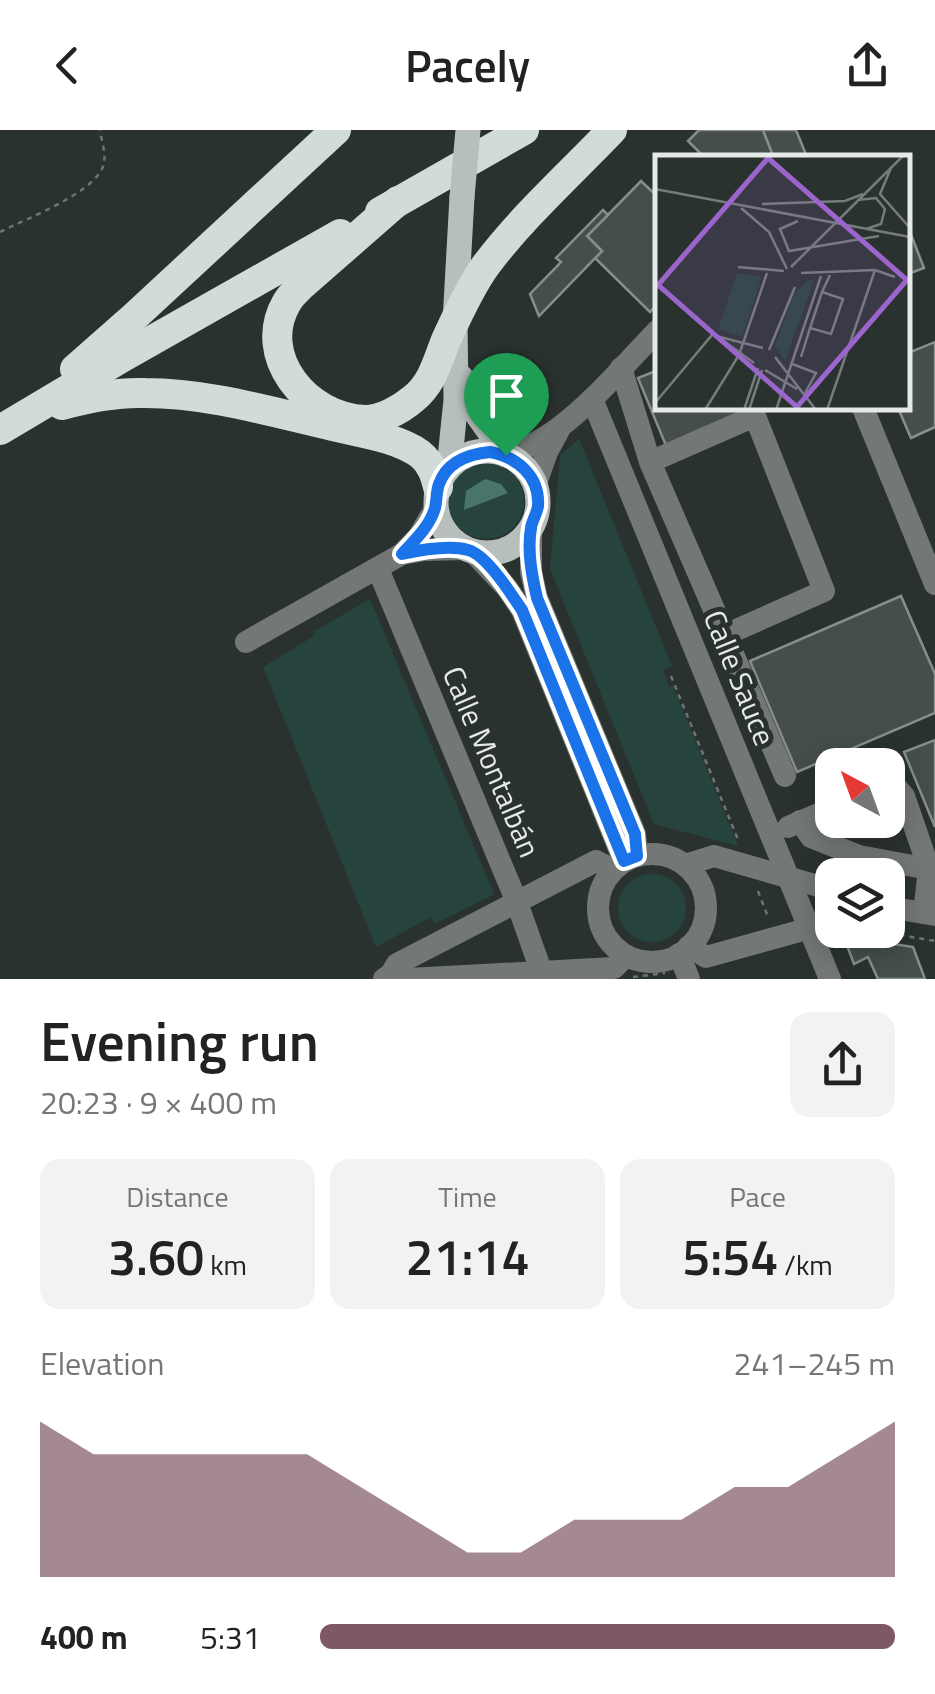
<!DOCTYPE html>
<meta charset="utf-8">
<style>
body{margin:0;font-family:"Titillium Web",sans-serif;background:#f2f2f2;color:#222;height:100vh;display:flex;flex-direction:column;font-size:38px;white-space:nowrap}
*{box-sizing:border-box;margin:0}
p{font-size:32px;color:#767676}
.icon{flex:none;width:55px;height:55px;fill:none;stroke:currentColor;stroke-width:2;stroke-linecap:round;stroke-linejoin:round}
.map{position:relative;height:849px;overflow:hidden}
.sheet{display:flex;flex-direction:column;background:#fff;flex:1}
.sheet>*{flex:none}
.needle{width:65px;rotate:319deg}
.buttons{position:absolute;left:815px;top:618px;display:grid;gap:20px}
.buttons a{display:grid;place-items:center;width:90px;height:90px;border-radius:20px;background:#fff;box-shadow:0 5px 25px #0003;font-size:50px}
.pin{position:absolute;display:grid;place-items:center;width:85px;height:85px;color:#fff;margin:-102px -42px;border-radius:50% 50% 50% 0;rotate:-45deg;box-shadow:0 0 10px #0007}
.pin .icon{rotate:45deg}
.round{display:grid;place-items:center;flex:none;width:105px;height:105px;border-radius:20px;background:#f2f2f2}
.overview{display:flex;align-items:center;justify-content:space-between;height:170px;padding:0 40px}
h1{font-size:55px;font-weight:600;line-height:75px}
.figures{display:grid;grid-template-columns:repeat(3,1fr);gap:15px;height:170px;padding:10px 40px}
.figures div{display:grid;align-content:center;border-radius:20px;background:#f2f2f2;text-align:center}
.figures b{font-size:50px;font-weight:600}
.figures small{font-size:28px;font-weight:400}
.figures p{font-size:28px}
.chart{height:280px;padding:20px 40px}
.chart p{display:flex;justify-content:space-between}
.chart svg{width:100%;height:180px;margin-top:10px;fill:#7e5866;opacity:.7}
ul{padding:0 40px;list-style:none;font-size:32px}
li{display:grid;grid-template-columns:160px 120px 1fr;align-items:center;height:75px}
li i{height:25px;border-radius:12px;background:#7e5866}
header{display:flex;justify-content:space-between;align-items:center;height:130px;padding:0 40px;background:#fff;font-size:45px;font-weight:600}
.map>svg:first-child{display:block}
.green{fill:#26443d}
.water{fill:#49746a}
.building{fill:#454e4c;stroke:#858f8c;stroke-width:2.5}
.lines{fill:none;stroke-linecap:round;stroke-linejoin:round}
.path{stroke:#6d7472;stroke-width:2.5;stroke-dasharray:5 5;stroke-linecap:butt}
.minor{stroke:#737876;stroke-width:22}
.major{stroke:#b7bfbd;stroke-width:25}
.highway{stroke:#d1dcd9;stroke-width:30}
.major-bridge{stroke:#b7bfbd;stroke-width:25}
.route-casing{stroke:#fff;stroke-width:20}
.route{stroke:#1a73e8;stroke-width:12}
.labels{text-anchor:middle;stroke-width:10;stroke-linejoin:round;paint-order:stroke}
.street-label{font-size:30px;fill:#e5eae9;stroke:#2a3230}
.inset-road{fill:none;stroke:#757c7a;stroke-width:2.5}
.view{fill:#9b65cc;fill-opacity:0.15;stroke:#9b65cc;stroke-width:5}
.inset-edge{fill:none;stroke:#e5eae9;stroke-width:5}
</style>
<header><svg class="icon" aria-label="back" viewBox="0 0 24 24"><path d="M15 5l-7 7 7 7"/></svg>Pacely<svg class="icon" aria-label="share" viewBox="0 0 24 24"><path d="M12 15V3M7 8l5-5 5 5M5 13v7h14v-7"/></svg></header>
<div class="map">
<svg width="935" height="849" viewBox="0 0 935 849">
<rect width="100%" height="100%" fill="#2a3230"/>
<g class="green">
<path d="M579,309L672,536L663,540L669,556H673L738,716L654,694L550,439L560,326Z"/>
<circle cx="486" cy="371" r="38"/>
<path d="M370,469L494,764L434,794L431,787L376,817L263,537L314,506L313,502Z"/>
<circle cx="652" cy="778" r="34"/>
</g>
<path class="water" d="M485,349L501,354L508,363L464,380L466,361Z"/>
<g class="building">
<path d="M699,0H763L774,28H705L688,11Z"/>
<path d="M763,0H796L807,27L774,28Z"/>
<path d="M641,51L658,67V174L650,182L595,128L602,121L587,106Z"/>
<path d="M603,80L608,85L587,106L602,121L539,186L530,164L561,132L556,128Z"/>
<path d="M910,102L924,138L908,144V103Z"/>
<path d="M935,212V297L911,308L898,278H908V223Z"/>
<path d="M658,240V278H766L667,318L638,248Z"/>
<path d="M901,466L935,544V583L797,642L750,531Z"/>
<path d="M935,610V697L904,622Z"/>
<path d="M857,808L913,817L925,849H878L868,827L854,834L845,810Z"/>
</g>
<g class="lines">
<g class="path">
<path d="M0,102C25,89 101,61 104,32C106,23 101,9 100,0"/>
<path d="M671,546L739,712"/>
<path d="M758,761L768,787"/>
<path d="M870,800L935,811"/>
<path d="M633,847L665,843"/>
</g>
<g class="minor">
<path d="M621,238L650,332L725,505L824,461L755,286L650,332"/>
<path d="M592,269L830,849"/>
<path d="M863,278L935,454"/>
<path d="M510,327C526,317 542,310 557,299C595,271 625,234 658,200"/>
<path d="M535,356L547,322L559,300"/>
<path d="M531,398V442L537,468L635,704L637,726"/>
<path d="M473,422L507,458L522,480L624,731"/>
<path d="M402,424L424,420L466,419"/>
<path d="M378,439L516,770L544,849"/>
<path d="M725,505L785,646"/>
<path d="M246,512L402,424L419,406L436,377"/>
<path d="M888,655L895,656L904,666L929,739L924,783"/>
<path d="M800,691L811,707L859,726L929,739"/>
<path d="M788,697L832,678"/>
<circle cx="652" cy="778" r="54"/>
<path d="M685,735L714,726L832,760"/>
<path d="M888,777L935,785"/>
<path d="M689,816L706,827L832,792"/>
<path d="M679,824L689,849"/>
<path d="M384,849L391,844L397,834L596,731L613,740"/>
<path d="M408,849L614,838L626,826"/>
</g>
<g class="major">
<path d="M461,247L476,283L506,325"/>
<circle cx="487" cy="372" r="51"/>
<path d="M449,338L456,270L455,192L462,67"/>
</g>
<g class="highway">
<path d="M398,71L302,155C297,160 291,165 287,172C255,226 307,288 365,290C381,290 400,280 413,269C433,253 437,232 446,210C456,188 472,154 486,135C522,87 570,44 612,0"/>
<path d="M380,82L524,0"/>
<path d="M75,239L134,187L336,0"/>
<path d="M62,275C89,268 116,262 145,263C209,263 271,282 333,296C361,303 396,307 420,324C431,333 435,344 438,357"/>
<path d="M0,300L121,228L340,104"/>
</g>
<path class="major-bridge" d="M462,67L468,0"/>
</g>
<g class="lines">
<defs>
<path id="route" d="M490,322C517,327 540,346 538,376C537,384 532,390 531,398C527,421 532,446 537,468L635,704L637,726L624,731L522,480C511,464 487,425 468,420C450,415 420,420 402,424C415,410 430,396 435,378C437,370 436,362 439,354C447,332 469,324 490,322Z"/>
</defs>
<use href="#route" class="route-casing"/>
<use href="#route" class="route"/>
</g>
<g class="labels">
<g class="street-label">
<text transform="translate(739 548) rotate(68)" y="10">Calle Sauce</text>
<text transform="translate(491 632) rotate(67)" y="10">Calle Montalbán</text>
</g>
</g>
<g transform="translate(655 25)">
<rect width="255" height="255" fill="#2a3230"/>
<path d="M82,118L107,122L87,182L63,174ZM154,125H159L130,206L120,192L138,140Z" fill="#26443d"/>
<path class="inset-road" d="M236,13L225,39L255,73M0,34L255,82M202,45L221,43L230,54L226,69L211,74M107,49L190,46L208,39M86,53L114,77L132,114M143,66L125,74L134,96L224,81M83,112L129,116M136,112L249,0M146,118L220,115L240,122M167,137L188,144L176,179L155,173L167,137L175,120M62,181L99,208M114,195L140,132M120,202L161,255M146,202L155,173M137,209L161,218L149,240M110,215L142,234M0,248L57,180L108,193M50,255L84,200L112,118M89,255L103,213M94,255L107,215M121,255L166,121M172,255L220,115"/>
<path class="view" d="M113,3L252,125L142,252L3,130Z"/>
<rect width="255" height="255" class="inset-edge"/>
</g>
</svg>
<div class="buttons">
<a><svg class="needle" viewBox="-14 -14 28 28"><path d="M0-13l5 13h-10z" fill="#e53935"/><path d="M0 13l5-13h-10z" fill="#767676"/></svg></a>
<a><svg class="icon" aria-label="layers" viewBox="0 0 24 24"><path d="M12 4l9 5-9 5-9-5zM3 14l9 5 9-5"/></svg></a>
</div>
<div class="pin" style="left:506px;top:325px;background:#1e9e55"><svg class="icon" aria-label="arrive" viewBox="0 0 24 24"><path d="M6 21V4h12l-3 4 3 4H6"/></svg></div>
</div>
<section class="sheet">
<div class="overview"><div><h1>Evening run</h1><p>20:23 · 9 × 400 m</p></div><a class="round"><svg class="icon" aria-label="share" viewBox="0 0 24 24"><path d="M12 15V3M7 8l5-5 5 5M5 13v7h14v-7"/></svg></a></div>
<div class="figures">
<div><p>Distance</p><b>3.60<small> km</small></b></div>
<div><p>Time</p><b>21:14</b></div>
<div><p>Pace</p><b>5:54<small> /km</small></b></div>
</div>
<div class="chart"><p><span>Elevation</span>241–245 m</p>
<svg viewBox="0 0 160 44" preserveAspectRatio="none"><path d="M0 44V6L10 14L20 14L30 14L40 14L50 14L60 22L70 30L80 38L90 38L100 30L110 30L120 30L130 22L140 22L150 14L160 6V44z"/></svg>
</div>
<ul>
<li><b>400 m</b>5:31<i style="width:100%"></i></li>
</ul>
</section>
